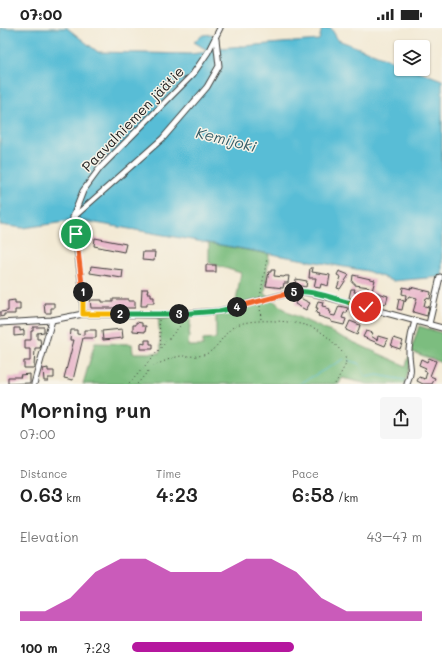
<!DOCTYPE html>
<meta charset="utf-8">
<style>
body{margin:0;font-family:Mali,sans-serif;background:#f6f6f6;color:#222;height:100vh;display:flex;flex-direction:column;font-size:15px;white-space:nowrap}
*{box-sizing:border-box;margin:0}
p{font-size:13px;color:#767676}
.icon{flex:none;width:22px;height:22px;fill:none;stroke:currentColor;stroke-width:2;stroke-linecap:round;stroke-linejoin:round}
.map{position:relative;height:356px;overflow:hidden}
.sheet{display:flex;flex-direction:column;background:#fff;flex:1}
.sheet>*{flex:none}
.buttons{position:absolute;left:394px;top:12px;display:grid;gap:8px}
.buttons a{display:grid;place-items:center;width:36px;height:36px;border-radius:4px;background:#fff;box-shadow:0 1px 3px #0004;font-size:20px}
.pin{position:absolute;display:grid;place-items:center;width:34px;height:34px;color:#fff;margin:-17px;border:2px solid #fff;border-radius:50%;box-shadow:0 1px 4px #0007}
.km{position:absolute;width:20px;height:20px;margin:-10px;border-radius:50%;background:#222;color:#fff;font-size:11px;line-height:20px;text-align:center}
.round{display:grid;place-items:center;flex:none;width:42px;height:42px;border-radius:4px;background:#f6f6f6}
.headline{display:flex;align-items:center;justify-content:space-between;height:68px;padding:0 20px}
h1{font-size:22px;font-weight:600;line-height:30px}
.figures{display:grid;grid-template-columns:repeat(3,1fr);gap:6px;height:68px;padding:4px 20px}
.figures div{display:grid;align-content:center}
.figures b{font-size:20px;font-weight:600}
.figures small{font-size:11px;font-weight:400}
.figures p{font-size:11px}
.chart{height:112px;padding:8px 20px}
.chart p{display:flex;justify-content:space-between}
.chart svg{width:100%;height:72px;margin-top:4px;fill:#b5179e;opacity:.7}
ul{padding:0 20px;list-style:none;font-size:13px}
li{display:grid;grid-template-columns:64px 48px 1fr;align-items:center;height:30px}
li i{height:10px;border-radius:5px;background:#b5179e}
.status{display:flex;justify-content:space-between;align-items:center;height:28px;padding:0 20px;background:#fff;direction:ltr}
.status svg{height:11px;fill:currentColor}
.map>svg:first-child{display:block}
.forest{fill:#7cbd7f;stroke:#4c6c4e}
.water{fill:#58bdd6;stroke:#3a6c79}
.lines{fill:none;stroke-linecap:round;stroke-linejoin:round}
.stream{stroke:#58bdd6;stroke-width:1}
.building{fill:#e8b2c9}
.minor-casing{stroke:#3c3b38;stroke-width:7}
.path{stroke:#3c3b38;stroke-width:1;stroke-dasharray:1 3;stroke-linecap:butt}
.minor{stroke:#fff;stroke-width:5}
.split-1-casing{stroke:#fff;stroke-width:8}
.split-2-casing{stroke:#fff;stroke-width:8}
.split-3-casing{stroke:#fff;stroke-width:8}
.split-4-casing{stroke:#fff;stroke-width:8}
.split-5-casing{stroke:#fff;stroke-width:8}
.split-6-casing{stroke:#fff;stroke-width:8}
.split-7-casing{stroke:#fff;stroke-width:8}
.split-1{stroke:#f0652b;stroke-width:5}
.split-2{stroke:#f5b400;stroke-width:5}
.split-3{stroke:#22a559;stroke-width:5}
.split-4{stroke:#22a559;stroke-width:5}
.split-5{stroke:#f0652b;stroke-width:5}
.split-6{stroke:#22a559;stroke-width:5}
.split-7{stroke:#f5b400;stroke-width:5}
.labels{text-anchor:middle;stroke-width:3;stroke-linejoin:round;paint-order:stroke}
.street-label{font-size:14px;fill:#1c1c1c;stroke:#f7f3e8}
.water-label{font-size:15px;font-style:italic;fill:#345c66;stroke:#f7f3e8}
</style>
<div class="status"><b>07:00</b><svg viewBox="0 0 49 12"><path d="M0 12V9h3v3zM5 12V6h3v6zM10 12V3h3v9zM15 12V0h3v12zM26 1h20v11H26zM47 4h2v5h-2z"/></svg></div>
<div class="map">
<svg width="442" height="356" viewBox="0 0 442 356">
<rect width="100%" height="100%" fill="#f7f3e8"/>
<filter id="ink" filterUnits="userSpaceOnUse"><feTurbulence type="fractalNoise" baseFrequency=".025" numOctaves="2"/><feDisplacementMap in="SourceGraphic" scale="8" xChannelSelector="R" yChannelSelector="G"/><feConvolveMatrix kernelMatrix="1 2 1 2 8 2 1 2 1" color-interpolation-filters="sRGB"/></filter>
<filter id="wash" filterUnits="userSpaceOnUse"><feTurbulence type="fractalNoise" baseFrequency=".012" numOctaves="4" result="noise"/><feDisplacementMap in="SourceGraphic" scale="16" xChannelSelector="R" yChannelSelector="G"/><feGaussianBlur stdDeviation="0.9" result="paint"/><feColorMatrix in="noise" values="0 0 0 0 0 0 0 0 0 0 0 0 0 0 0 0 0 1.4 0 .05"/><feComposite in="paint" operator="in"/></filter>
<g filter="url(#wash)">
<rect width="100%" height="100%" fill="#f3ead5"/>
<path class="forest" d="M209,215L269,226L265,266L289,285L406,338L419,298L442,305V335L413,324L405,356H368L342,350L339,356H83L95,315L132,316L133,325H159L161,321L158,287L191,286L188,318H203V312L216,311V286L235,279L241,245L209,235Z"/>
<path class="water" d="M0,0H67L98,24L190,26L207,24V22L194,14L203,7L212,6L216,10L219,20L319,12L322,0H331L338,12L401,36V41H413L442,52V250L439,249L393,253L367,243L79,192L23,200L0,197Z"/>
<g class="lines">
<g class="stream">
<path d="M348,332L360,336L364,346L367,349L377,347L405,352"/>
<path d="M299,356L344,331"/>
</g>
</g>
<g id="blocks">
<g class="building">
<path d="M95,210L126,216L124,224L94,218Z"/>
<path d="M143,224H155L154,233L142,232Z"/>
<rect x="206" y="237" width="10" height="7"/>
<path d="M91,238L123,242L122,250L90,245Z"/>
<path d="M310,240H313L312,244L330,247L328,258L321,256L320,260L314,259L316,250H309Z"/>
<path d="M271,242H275L274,248L284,249L285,248H289L288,255H284L283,260L266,258L269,244H271Z"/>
<path d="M339,243L349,247L340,261L337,260L341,249L337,247Z"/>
<path d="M353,247L375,252L372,263L388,268L386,276L366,272L369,259L355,257V255H352Z"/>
<path d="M296,251L307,253L306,259L295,257Z"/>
<path d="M403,259L411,261L410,259L431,264L430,271L426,270L424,278L429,279L427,288L413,284L417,270L409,268L405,274L406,267L402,266Z"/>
<path d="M142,261H148L147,265H151V269H154V275H147V278H141Z"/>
<path d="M351,261H355L354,264L361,265L360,272L349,270Z"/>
<path d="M298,269L310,275L306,282L295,276Z"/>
<path d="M113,271H128V273H135V280H91L90,272H102V274H113Z"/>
<path d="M399,271L404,273L402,282L397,281Z"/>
<path d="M15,272V275H20V282H15V286H4V288L0,289V284L8,283V273Z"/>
<path d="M318,273L323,274L322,278L327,279L326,281L330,282L329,284H331L330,287L335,288L339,278L348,280L347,285H344L342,290L346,291L344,297L331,294V292L318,288L319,286L316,285L318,280H316Z"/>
<path d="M44,275H54V280H51V285H45Z"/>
<path d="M350,293L360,297L357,307L346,302Z"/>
<path d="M136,294L142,295V298H146L145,304L133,303V297H136Z"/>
<path d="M33,299H44V304L37,305V311H40L41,317L40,320H35L34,340H24V333H30V321H25V312H31V303H33Z"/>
<path d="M14,300H20V303L24,302V307L14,308Z"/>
<path d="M122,301L123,310L103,312L102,303Z"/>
<path d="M71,302H77V306L84,307V302H96V310H83L73,352L64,350L74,312H70Z"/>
<path d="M366,303L373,305L371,308L377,312L378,308L388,311L385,318L363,309Z"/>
<path d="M394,310L403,313L400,321L391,318Z"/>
<path d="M145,312H150V316H153V321H141V315L145,316Z"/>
<path d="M429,330L436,333L430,348L435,350L432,356H423L417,353L419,349L425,351L427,344L424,343L426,340L419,337L421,331L427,334Z"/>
<path d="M48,340V343H54V350H48V353H44L43,341Z"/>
<path d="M30,346V355L8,356V349H21L20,347Z"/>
</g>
</g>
</g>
<g filter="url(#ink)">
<use href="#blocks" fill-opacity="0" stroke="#3c3b38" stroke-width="1"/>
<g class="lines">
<defs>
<g id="minor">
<path d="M75,190L76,187L163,110L207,59L219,38L216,11"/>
<path d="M83,286L82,260L73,189L83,163L100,140L193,46L208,24L220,0"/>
<path d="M0,295L52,292L83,286L158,287L219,283L298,263L316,266L442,300"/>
<path d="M429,296L440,249"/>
<path d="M34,356L52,292"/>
<path d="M407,356C414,340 408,336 409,321C410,312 412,302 415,293"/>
</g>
</defs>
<use href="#minor" class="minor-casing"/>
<g class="path">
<path d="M260,269L267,230"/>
<path d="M260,278L261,292"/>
<path d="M159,292L161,320"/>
<path d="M129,356L187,290"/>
<path d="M137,356C142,351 146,345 151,340C156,336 176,328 182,328C190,328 199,329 206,326C219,320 224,304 235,298C251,289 306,292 321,304C330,310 337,319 345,327L346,336L335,356"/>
</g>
<use href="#minor" class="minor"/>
</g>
</g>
<g class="lines" filter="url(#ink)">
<defs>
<path id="split-1" d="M76,206L83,264"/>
<path id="split-2" d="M83,264V286H120"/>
<path id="split-3" d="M120,286H179"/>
<path id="split-4" d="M179,286L219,283L237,279"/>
<path id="split-5" d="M237,279L294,264"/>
<path id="split-6" d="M294,264C310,261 335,271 351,275"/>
<path id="split-7" d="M351,275L366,279"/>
</defs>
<use href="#split-1" class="split-1-casing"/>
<use href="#split-2" class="split-2-casing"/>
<use href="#split-3" class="split-3-casing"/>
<use href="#split-4" class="split-4-casing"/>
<use href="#split-5" class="split-5-casing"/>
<use href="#split-6" class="split-6-casing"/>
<use href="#split-7" class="split-7-casing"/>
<use href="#split-1" class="split-1"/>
<use href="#split-2" class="split-2"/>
<use href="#split-3" class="split-3"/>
<use href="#split-4" class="split-4"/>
<use href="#split-5" class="split-5"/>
<use href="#split-6" class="split-6"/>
<use href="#split-7" class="split-7"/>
</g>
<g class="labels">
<g class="street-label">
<text transform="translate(133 91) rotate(-46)" y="5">Paavalniemen jäätie</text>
</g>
<g class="water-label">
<text transform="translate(226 112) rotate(14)" y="5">Kemijoki</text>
</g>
</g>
</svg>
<div class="buttons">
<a><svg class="icon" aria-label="layers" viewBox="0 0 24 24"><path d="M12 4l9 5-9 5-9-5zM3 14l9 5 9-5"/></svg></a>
</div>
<div class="pin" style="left:76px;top:206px;background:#1e9e55"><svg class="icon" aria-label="arrive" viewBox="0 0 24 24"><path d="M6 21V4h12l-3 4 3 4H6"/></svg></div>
<div class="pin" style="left:366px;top:279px;background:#d93025"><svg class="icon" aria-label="check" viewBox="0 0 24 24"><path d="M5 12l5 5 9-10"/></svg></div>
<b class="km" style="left:83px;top:264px">1</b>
<b class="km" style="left:120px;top:286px">2</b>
<b class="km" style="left:179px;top:286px">3</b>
<b class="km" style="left:237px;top:279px">4</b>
<b class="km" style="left:294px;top:264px">5</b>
</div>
<section class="sheet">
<div class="headline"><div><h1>Morning run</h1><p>07:00</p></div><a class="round"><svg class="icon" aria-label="share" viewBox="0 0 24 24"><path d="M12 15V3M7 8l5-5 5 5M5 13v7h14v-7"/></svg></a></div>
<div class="figures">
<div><p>Distance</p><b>0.63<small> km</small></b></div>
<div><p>Time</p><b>4:23</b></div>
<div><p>Pace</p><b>6:58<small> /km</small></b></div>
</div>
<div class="chart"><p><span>Elevation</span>43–47 m</p>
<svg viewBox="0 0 160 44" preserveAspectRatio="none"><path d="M0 44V38L10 38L20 30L30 14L40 6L50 6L60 14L70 14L80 14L90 6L100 6L110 14L120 30L130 38L140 38L150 38L160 38V44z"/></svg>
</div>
<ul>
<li><b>100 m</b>7:23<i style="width:56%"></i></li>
</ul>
</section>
